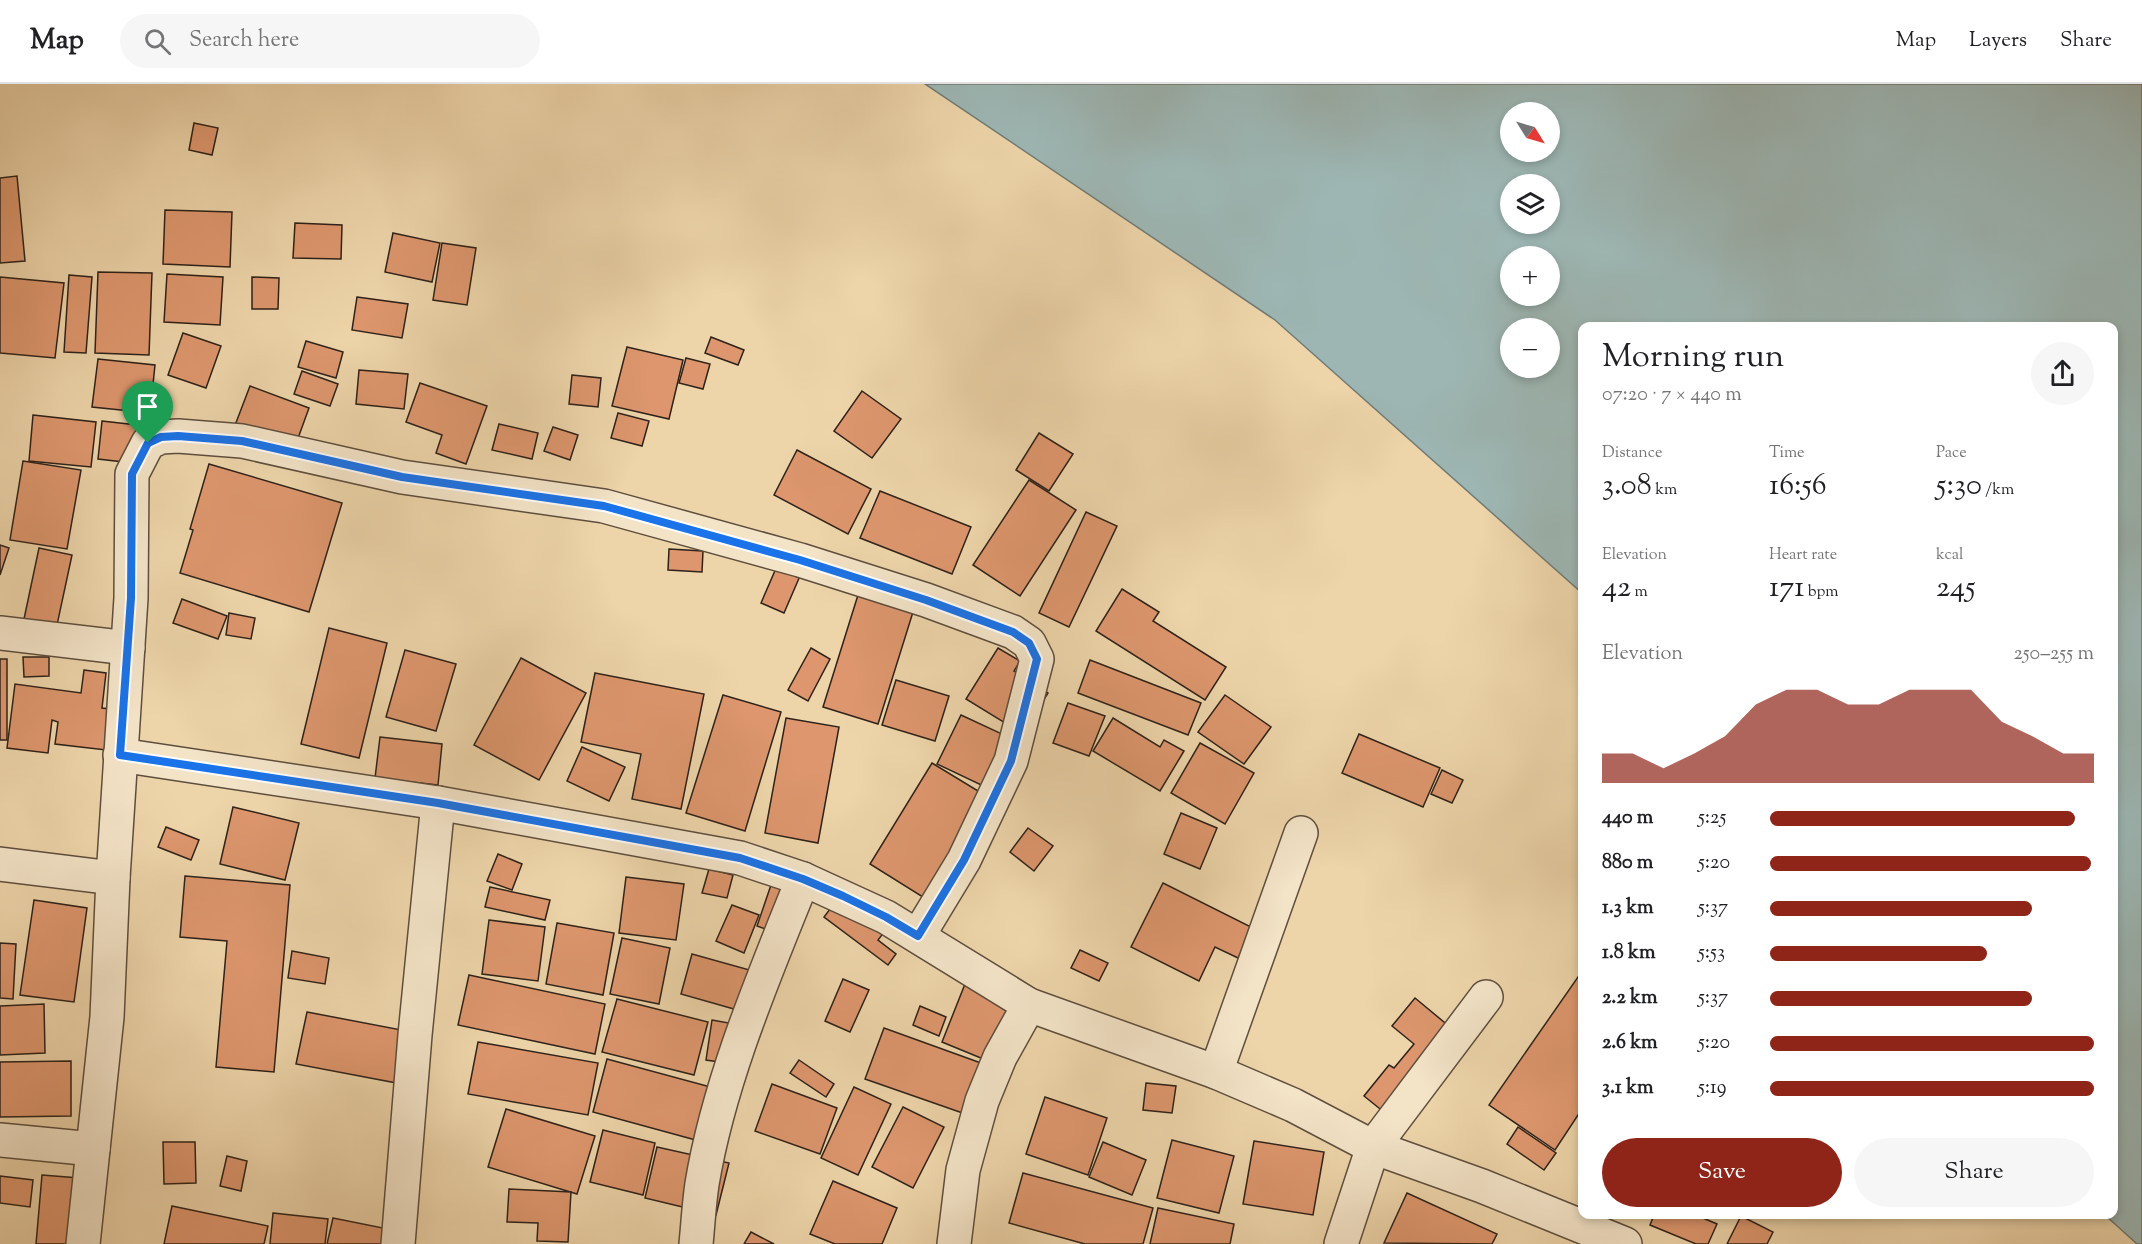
<!DOCTYPE html>
<meta charset="utf-8">
<style>
body{margin:0;font-family:"Sorts Mill Goudy",serif;background:#f6f6f6;color:#202124;height:100vh;display:flex;flex-direction:column;font-size:22px;white-space:nowrap}
*{box-sizing:border-box;margin:0}
p{font-size:20px;color:#757577}
.icon{flex:none;width:33px;height:33px;fill:none;stroke:currentColor;stroke-width:2;stroke-linecap:round;stroke-linejoin:round}
.map{position:relative;flex:1;overflow:hidden}
.drawer{position:absolute;left:1578px;top:238px;width:540px;height:897px;display:flex;flex-direction:column;background:#fff;border-radius:12px;box-shadow:0 3px 9px #0003}
.drawer>*{flex:none}
.needle{width:39px;rotate:127deg}
.tools{position:absolute;left:1500px;top:18px;display:grid;gap:12px}
.tools a{display:grid;place-items:center;width:60px;height:60px;border-radius:50%;background:#fff;box-shadow:0 3px 9px #0003;font-size:30px}
.pin{position:absolute;display:grid;place-items:center;width:51px;height:51px;color:#fff;margin:-62px -26px;border-radius:50% 50% 50% 0;rotate:-45deg;box-shadow:0 0 6px #0007}
.pin .icon{rotate:45deg}
.round{display:grid;place-items:center;flex:none;width:63px;height:63px;border-radius:32px;background:#f6f6f6}
.headline{display:flex;align-items:center;justify-content:space-between;height:102px;padding:0 24px}
h1{font-size:33px;font-weight:600;line-height:45px}
.stats{display:grid;grid-template-columns:repeat(3,1fr);gap:9px;height:102px;padding:6px 24px}
.stats div{display:grid;align-content:center}
.stats b{font-size:30px;font-weight:600}
.stats small{font-size:16px;font-weight:400}
.stats p{font-size:16px}
.chart{height:168px;padding:12px 24px}
.chart p{display:flex;justify-content:space-between}
.chart svg{width:100%;height:108px;margin-top:6px;fill:#8f2418;opacity:.7}
.button{display:flex;gap:12px;margin-top:auto;padding:12px 24px}
.button a{flex:1;height:69px;border-radius:36px;background:#8f2418;color:#fff;font-size:24px;font-weight:600;line-height:69px;text-align:center}
.button a+a{background:#f6f6f6;color:#202124}
ul{padding:0 24px;list-style:none;font-size:20px}
li{display:grid;grid-template-columns:96px 72px 1fr;align-items:center;height:45px}
li i{height:15px;border-radius:8px;background:#8f2418}
header{display:flex;align-items:center;gap:36px;box-sizing:border-box;height:84px;padding:0 30px;background:#fff;border-bottom:2px solid #e0e0e0}
header strong{font-size:28px}
nav{display:flex;gap:33px;margin-inline-start:auto;font-size:21px}
.search{width:420px;height:54px;background:#f6f6f6;display:flex;align-items:center;gap:15px;box-sizing:border-box;padding:0 21px;border-radius:33px;color:#757577;font-size:22px}
.map>svg:first-child{display:block}
.water{fill:#9db6b3;stroke:#717b76;stroke-width:1.5;fill-rule:evenodd}
.building{fill:#dd966d;stroke:#2e221a;stroke-width:1.5}
.lines{fill:none;stroke-linecap:round;stroke-linejoin:round}
.minor-casing{stroke:#5e4e3e;stroke-width:36}
.minor{stroke:#f3e3c7;stroke-width:33}
.route-casing{stroke:#fff;stroke-width:12}
.route{stroke:#1a73e8;stroke-width:8}
</style>
<header>
<strong>Map</strong>
<div class="search"><svg class="icon" aria-label="search" viewBox="0 0 24 24"><circle cx="10" cy="10" r="6"/><path d="M15 15l6 6"/></svg>Search here</div>
<nav><a>Map</a><a>Layers</a><a>Share</a></nav>
</header>
<div class="map">
<svg width="2142" height="1160" viewBox="0 0 2142 1160">
<rect width="100%" height="100%" fill="#edd4a9"/>
<filter id="stains"><feTurbulence type="fractalNoise" baseFrequency=".00333" numOctaves="4"/><feColorMatrix values="0 0 0 0 .2 0 0 0 0 .09 0 0 0 0 .02 0 0 0 .5 -.17"/></filter>
<radialGradient id="worn" r=".72"><stop offset=".6" stop-color="#630" stop-opacity="0"/><stop offset="1" stop-color="#630" stop-opacity=".3"/></radialGradient>
<path class="water" d="M925,0H2142V1160H2137L2105,1131H2114V243H1582V509L1275,236ZM1510,28H1550V68H1510ZM1510,100H1550V140H1510ZM1510,172H1550V212H1510ZM1510,244H1550V284H1510Z"/>
<g class="building">
<path d="M194,39L218,44L212,71L189,66Z"/>
<path d="M17,92L25,177L0,179V94Z"/>
<path d="M165,126L232,128L230,183L163,180Z"/>
<path d="M295,139L342,141L341,175L293,174Z"/>
<path d="M393,149L440,159L432,198L385,188Z"/>
<path d="M442,159L476,164L467,221L433,216Z"/>
<path d="M98,188L152,189L149,271L95,269Z"/>
<path d="M167,190L223,193L220,241L164,238Z"/>
<path d="M69,191L92,193L86,269L64,268Z"/>
<path d="M0,193L64,199L55,274L0,269Z"/>
<path d="M252,193L279,194L278,225H252Z"/>
<path d="M357,213L408,220L402,254L352,246Z"/>
<path d="M183,249L221,262L206,304L168,291Z"/>
<path d="M711,253L744,266L738,281L705,269Z"/>
<path d="M306,257L343,268L336,294L298,283Z"/>
<path d="M627,263L683,276L669,335L612,322Z"/>
<path d="M686,274L710,280L703,305L679,299Z"/>
<path d="M98,275L155,281L150,329L92,323Z"/>
<path d="M359,286L408,290L404,325L356,320Z"/>
<path d="M302,287L338,300L330,322L294,310Z"/>
<path d="M572,291L601,294L598,323L569,320Z"/>
<path d="M420,299L487,322L466,380L436,369L442,351L406,338Z"/>
<path d="M250,302L309,324L289,379L229,357Z"/>
<path d="M862,307L901,335L872,374L834,347Z"/>
<path d="M618,329L649,337L642,362L611,354Z"/>
<path d="M33,331L96,338L91,383L29,377Z"/>
<path d="M102,337L146,342L141,380L98,375Z"/>
<path d="M499,340L538,349L532,375L492,366Z"/>
<path d="M553,343L578,351L570,376L544,367Z"/>
<path d="M1039,349L1073,370L1049,407L1016,386Z"/>
<path d="M797,366L871,405L848,450L774,411Z"/>
<path d="M23,377L81,386L67,465L10,456Z"/>
<path d="M209,380L342,419L309,528L180,489L193,446L190,445Z"/>
<path d="M1029,396L1076,426L1020,512L973,481Z"/>
<path d="M880,407L971,443L952,490L860,454Z"/>
<path d="M1086,428L1117,442L1069,543L1039,529Z"/>
<path d="M0,461L9,464L0,491Z"/>
<path d="M39,464L72,471L57,541L24,535Z"/>
<path d="M669,465L703,467L702,488L668,486Z"/>
<path d="M777,482L800,492L784,529L761,519Z"/>
<path d="M1122,505L1159,528L1153,537L1226,583L1205,616L1096,547Z"/>
<path d="M858,511L913,528L878,640L823,623Z"/>
<path d="M182,515L227,532L218,555L173,539Z"/>
<path d="M229,529L255,534L251,555L226,551Z"/>
<path d="M329,544L387,559L359,674L301,660Z"/>
<path d="M811,564L830,575L808,617L788,606Z"/>
<path d="M998,564L1020,577L1014,587L1048,609L1023,650L966,615Z"/>
<path d="M405,566L456,580L436,647L386,633Z"/>
<path d="M23,573H49V592L24,593Z"/>
<path d="M521,574L586,609L539,696L474,661Z"/>
<rect x="0" y="575" width="7" height="81"/>
<path d="M1090,576L1201,619L1188,651L1078,609Z"/>
<path d="M84,586L106,589L102,624L111,625L106,666L55,660L58,638L52,636L48,669L7,664L15,600L81,609Z"/>
<path d="M595,589L704,610L681,725L632,715L641,670L581,658Z"/>
<path d="M896,596L949,612L935,657L882,641Z"/>
<path d="M723,611L781,628L745,747L686,729Z"/>
<path d="M1225,611L1271,643L1244,680L1198,648Z"/>
<path d="M1068,619L1105,632L1089,672L1053,659Z"/>
<path d="M961,631L1019,658L996,708L937,680Z"/>
<path d="M786,634L839,643L818,759L765,749Z"/>
<path d="M1113,634L1160,663L1164,656L1184,667L1160,707L1093,667Z"/>
<path d="M1359,650L1440,684L1423,723L1342,689Z"/>
<path d="M380,653L442,660L438,701L375,694Z"/>
<path d="M1200,659L1254,689L1225,740L1171,709Z"/>
<path d="M582,663L625,683L609,717L567,697Z"/>
<path d="M932,679L988,713L926,815L870,780Z"/>
<path d="M1442,686L1463,696L1452,719L1431,710Z"/>
<path d="M233,723L299,739L285,796L220,780Z"/>
<path d="M1181,729L1217,744L1200,785L1164,770Z"/>
<path d="M166,743L199,756L191,776L158,763Z"/>
<path d="M1028,744L1053,762L1034,787L1010,768Z"/>
<path d="M498,770L522,780L512,806L487,797Z"/>
<path d="M709,785L733,791L727,814L702,809Z"/>
<path d="M185,792L290,801L274,988L216,983L227,857L180,853Z"/>
<path d="M626,793L684,800L676,856L619,849Z"/>
<path d="M1163,799L1253,844L1238,874L1215,863L1199,897L1131,863Z"/>
<path d="M771,801L805,812L791,854L757,842Z"/>
<path d="M490,803L550,816L545,836L485,823Z"/>
<path d="M845,805L891,839L878,856L896,870L888,881L824,833Z"/>
<path d="M34,816L87,824L74,918L20,911Z"/>
<path d="M732,821L759,831L744,869L716,857Z"/>
<path d="M489,836L545,843L538,897L482,890Z"/>
<path d="M557,839L614,849L603,911L546,900Z"/>
<path d="M622,854L670,864L659,920L610,910Z"/>
<path d="M0,859L16,860L13,915L0,914Z"/>
<path d="M1080,866L1108,879L1099,897L1071,884Z"/>
<path d="M292,867L329,874L325,900L288,894Z"/>
<path d="M692,870L753,887L741,927L681,910Z"/>
<path d="M469,891L605,920L595,970L458,941Z"/>
<path d="M1578,893L1582,896V1025L1555,1066L1489,1021Z"/>
<path d="M843,895L869,906L850,948L825,937Z"/>
<path d="M965,900L1016,921L993,979L942,958Z"/>
<path d="M1415,914L1462,953L1395,1037L1364,1012L1389,981L1394,984L1414,960L1392,942Z"/>
<path d="M617,915L708,938L694,991L602,968Z"/>
<path d="M44,920L45,969L0,971V922Z"/>
<path d="M920,922L946,933L939,952L913,941Z"/>
<path d="M307,928L412,948L402,1000L296,980Z"/>
<path d="M712,936L740,941L733,980L706,976Z"/>
<path d="M884,944L992,983L974,1033L865,995Z"/>
<path d="M478,958L598,979L588,1031L468,1010Z"/>
<path d="M607,975L729,1008L714,1061L593,1028Z"/>
<path d="M799,976L834,1000L826,1013L790,989Z"/>
<path d="M71,977V1032L0,1033V978Z"/>
<path d="M1146,999L1176,1002L1172,1029L1143,1026Z"/>
<path d="M772,1000L837,1024L820,1070L755,1047Z"/>
<path d="M854,1003L891,1020L858,1091L821,1074Z"/>
<path d="M1045,1013L1107,1034L1088,1091L1026,1070Z"/>
<path d="M903,1023L944,1043L913,1104L872,1083Z"/>
<path d="M506,1025L595,1052L577,1110L488,1083Z"/>
<path d="M1518,1043L1556,1069L1544,1086L1507,1060Z"/>
<path d="M603,1046L655,1059L643,1111L590,1098Z"/>
<path d="M1172,1056L1234,1072L1219,1129L1157,1114Z"/>
<path d="M1254,1057L1324,1068L1313,1131L1243,1120Z"/>
<path d="M163,1058H195L196,1099L164,1100Z"/>
<path d="M1103,1058L1146,1076L1132,1111L1089,1093Z"/>
<path d="M657,1063L729,1079L716,1131L645,1114Z"/>
<path d="M227,1072L247,1077L241,1107L220,1102Z"/>
<path d="M1023,1089L1153,1124L1143,1160H1085L1009,1139Z"/>
<path d="M42,1091L79,1094L74,1160H36Z"/>
<path d="M0,1092L33,1096L30,1123L0,1119Z"/>
<path d="M833,1097L897,1124L882,1160H835L810,1150Z"/>
<path d="M509,1105L571,1108L568,1158L537,1157L538,1139L507,1138Z"/>
<path d="M1407,1109L1497,1150L1492,1160L1384,1159Z"/>
<path d="M172,1122L268,1142L264,1160H164Z"/>
<path d="M1158,1124L1234,1140L1230,1160H1150Z"/>
<path d="M273,1129L328,1135L325,1160H270Z"/>
<path d="M1654,1131H1696L1717,1140L1708,1160H1696L1650,1141Z"/>
<path d="M1741,1132L1773,1148L1767,1160H1727Z"/>
<path d="M333,1134L393,1146L390,1160H327Z"/>
<path d="M751,1148L774,1160H744Z"/>
</g>
<g class="lines">
<defs>
<g id="minor">
<path d="M0,549L128,564"/>
<path d="M120,671L438,719L740,774L803,795L886,833L1029,921L1216,988L1293,1021L1373,1063L1482,1102L1625,1160"/>
<path d="M0,780L113,794"/>
<path d="M1216,988L1301,749"/>
<path d="M0,1056L93,1065"/>
<path d="M83,1160L107,933L113,794L131,514L132,390L148,359L161,353L178,352L242,357L402,393L604,422L800,476L926,516L1013,548L1029,559L1037,575L1011,677L964,776L918,852"/>
<path d="M398,1160L415,951L438,719"/>
<path d="M696,1160C698,1140 699,1120 702,1100C719,997 764,892 803,795"/>
<path d="M954,1160L963,1086L982,1017L1000,973L1029,921"/>
<path d="M1341,1160L1373,1063L1486,913"/>
</g>
</defs>
<use href="#minor" class="minor-casing"/>
<use href="#minor" class="minor"/>
</g>
<g class="lines">
<defs>
<path id="route" d="M178,352L242,357L402,393L604,422L800,476L926,516L1013,548L1029,559L1037,575L1011,677L964,776L918,852L886,833L843,812L803,795L740,774L438,719L120,671L131,514L132,390L148,359L161,353Z"/>
</defs>
<use href="#route" class="route-casing"/>
<use href="#route" class="route"/>
</g>
<rect width="100%" height="100%" filter="url(#stains)"/>
<rect width="100%" height="100%" fill="url(#worn)"/>
</svg>
<div class="tools">
<a><svg class="needle" viewBox="-14 -14 28 28"><path d="M0-13l5 13h-10z" fill="#e53935"/><path d="M0 13l5-13h-10z" fill="#757577"/></svg></a>
<a><svg class="icon" aria-label="layers" viewBox="0 0 24 24"><path d="M12 4l9 5-9 5-9-5zM3 14l9 5 9-5"/></svg></a>
<a>+</a>
<a>−</a>
</div>
<div class="pin" style="left:148px;top:359px;background:#1e9e55"><svg class="icon" aria-label="arrive" viewBox="0 0 24 24"><path d="M6 21V4h12l-3 4 3 4H6"/></svg></div>
<section class="drawer">
<div class="headline"><div><h1>Morning run</h1><p>07:20 · 7 × 440 m</p></div><a class="round"><svg class="icon" aria-label="share" viewBox="0 0 24 24"><path d="M12 15V3M7 8l5-5 5 5M5 13v7h14v-7"/></svg></a></div>
<div class="stats">
<div><p>Distance</p><b>3.08<small> km</small></b></div>
<div><p>Time</p><b>16:56</b></div>
<div><p>Pace</p><b>5:30<small> /km</small></b></div>
</div>
<div class="stats">
<div><p>Elevation</p><b>42<small> m</small></b></div>
<div><p>Heart rate</p><b>171<small> bpm</small></b></div>
<div><p>kcal</p><b>245</b></div>
</div>
<div class="chart"><p><span>Elevation</span>250–255 m</p>
<svg viewBox="0 0 160 44" preserveAspectRatio="none"><path d="M0 44V32L10 32L20 38L30 32L40 25L50 12L60 6L70 6L80 12L90 12L100 6L110 6L120 6L130 19L140 25L150 32L160 32V44z"/></svg>
</div>
<ul>
<li><b>440 m</b>5:25<i style="width:94%"></i></li>
<li><b>880 m</b>5:20<i style="width:99%"></i></li>
<li><b>1.3 km</b>5:37<i style="width:81%"></i></li>
<li><b>1.8 km</b>5:53<i style="width:67%"></i></li>
<li><b>2.2 km</b>5:37<i style="width:81%"></i></li>
<li><b>2.6 km</b>5:20<i style="width:100%"></i></li>
<li><b>3.1 km</b>5:19<i style="width:100%"></i></li>
</ul>
<div class="button"><a>Save</a><a>Share</a></div>
</section>
</div>
